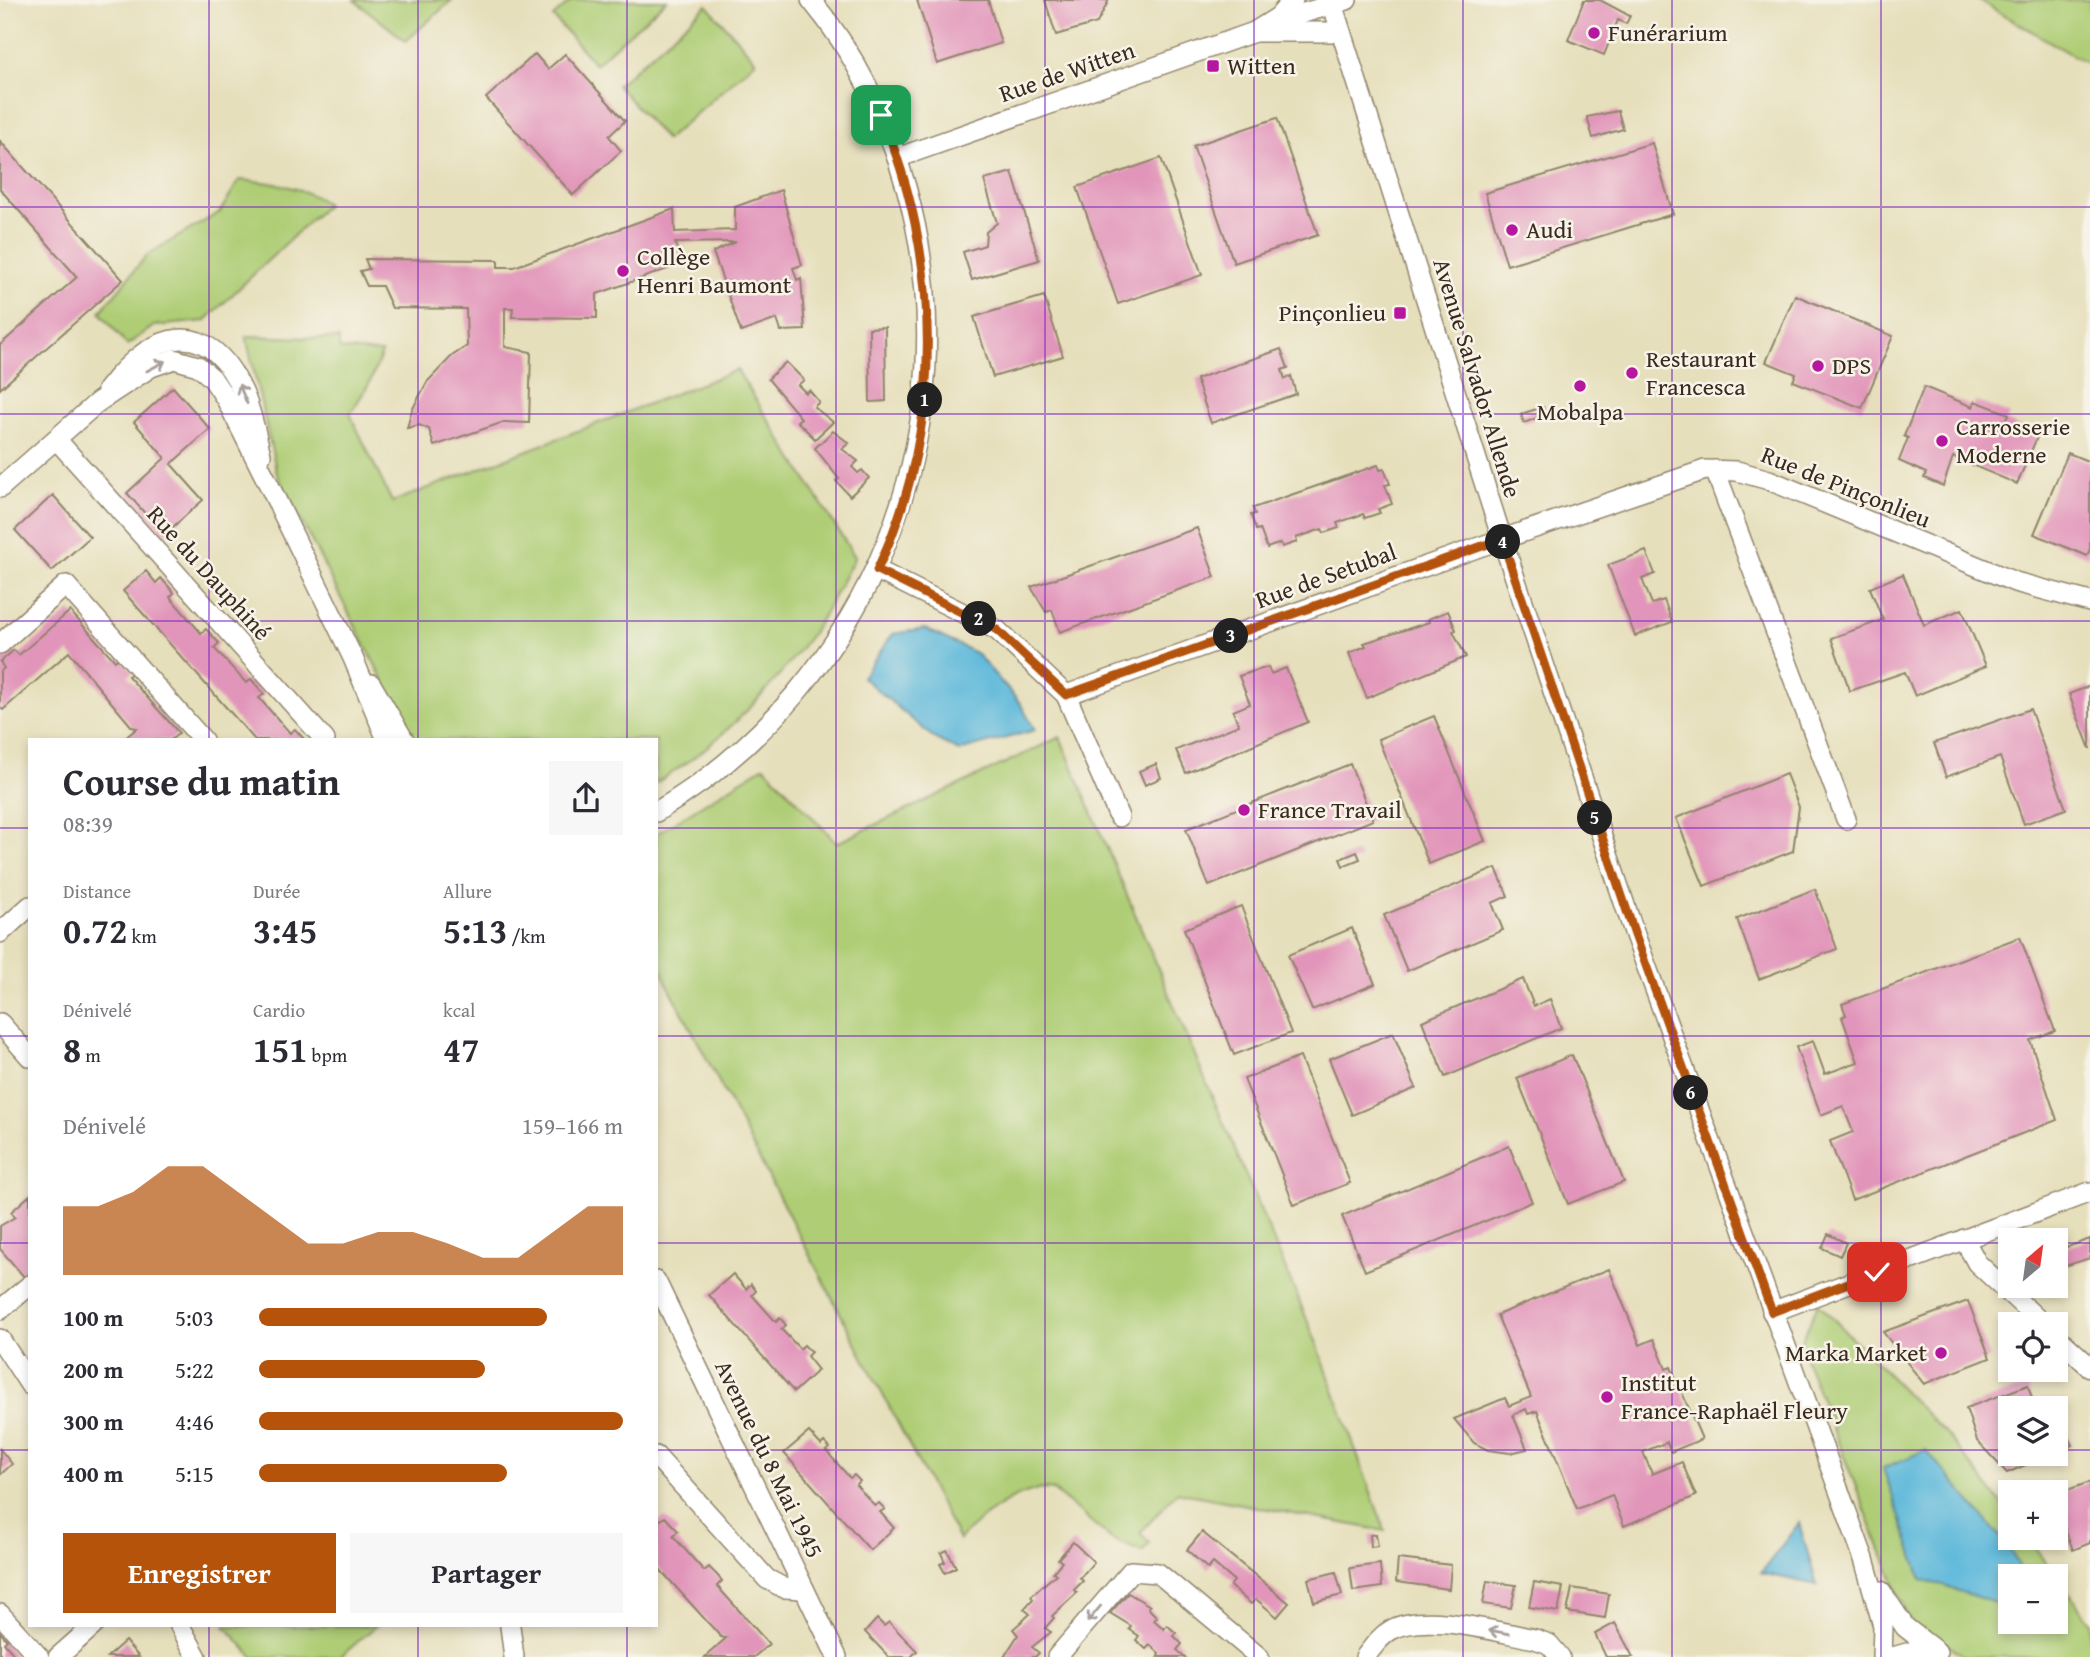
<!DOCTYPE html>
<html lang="fr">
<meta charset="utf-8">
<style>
body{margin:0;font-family:"Gentium Book Plus",serif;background:#f7f7f7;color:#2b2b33;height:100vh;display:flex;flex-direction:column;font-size:26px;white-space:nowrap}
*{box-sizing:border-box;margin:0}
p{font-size:23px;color:#7c7c81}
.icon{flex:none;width:38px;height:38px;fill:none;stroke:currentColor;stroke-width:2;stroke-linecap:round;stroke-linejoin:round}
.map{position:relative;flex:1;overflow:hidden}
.panel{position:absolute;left:28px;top:738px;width:630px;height:889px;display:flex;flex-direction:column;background:#fff;border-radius:0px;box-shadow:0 4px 10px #0003}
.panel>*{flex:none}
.needle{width:46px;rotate:29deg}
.controls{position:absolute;left:1998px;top:1228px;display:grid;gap:14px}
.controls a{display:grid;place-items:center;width:70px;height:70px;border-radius:0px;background:#fff;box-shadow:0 4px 10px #0003;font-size:35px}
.pin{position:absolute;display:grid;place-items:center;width:60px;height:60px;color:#fff;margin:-30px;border-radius:14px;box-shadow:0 4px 10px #0006}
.km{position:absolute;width:35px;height:35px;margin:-18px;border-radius:50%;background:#222;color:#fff;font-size:19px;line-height:35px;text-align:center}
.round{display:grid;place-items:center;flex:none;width:74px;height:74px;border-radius:0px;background:#f7f7f7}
.headline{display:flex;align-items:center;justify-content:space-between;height:119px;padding:0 35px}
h1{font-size:38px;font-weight:800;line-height:52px}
.stats{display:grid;grid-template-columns:repeat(3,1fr);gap:10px;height:119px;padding:7px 35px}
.stats div{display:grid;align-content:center}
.stats b{font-size:35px;font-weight:800}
.stats small{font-size:19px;font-weight:400}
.stats p{font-size:19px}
.chart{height:196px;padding:14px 35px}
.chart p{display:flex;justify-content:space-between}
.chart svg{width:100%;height:126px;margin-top:7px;fill:#b45309;opacity:.7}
.button{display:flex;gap:14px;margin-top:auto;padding:14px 35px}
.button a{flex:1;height:80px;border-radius:0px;background:#b45309;color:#fff;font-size:28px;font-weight:800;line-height:80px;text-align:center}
.button a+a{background:#f7f7f7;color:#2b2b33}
ul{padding:0 35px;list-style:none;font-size:23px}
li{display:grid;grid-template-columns:112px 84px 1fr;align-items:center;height:52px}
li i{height:18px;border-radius:9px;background:#b45309}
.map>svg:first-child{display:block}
.green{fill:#aecd75;stroke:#747c4a;stroke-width:2;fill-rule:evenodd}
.water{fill:#5cb8da;stroke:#4c717c;stroke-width:2}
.building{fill:#e295ba}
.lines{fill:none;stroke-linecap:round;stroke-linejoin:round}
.minor-casing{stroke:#90846c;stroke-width:22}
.minor{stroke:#fff;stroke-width:19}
.oneway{stroke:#a79f9a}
.route-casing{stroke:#fff;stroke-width:14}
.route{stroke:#b45309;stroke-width:9}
.grid{fill:none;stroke:#7b2cbf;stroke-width:2;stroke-opacity:0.55}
.poi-dot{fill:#b5179e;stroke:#f7f3e8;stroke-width:2.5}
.labels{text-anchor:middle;stroke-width:5;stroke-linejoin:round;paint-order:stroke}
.poi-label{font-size:24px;fill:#3b2a1e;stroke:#f7f3e8;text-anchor:start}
.street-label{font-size:24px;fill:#3b2a1e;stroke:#f7f3e8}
</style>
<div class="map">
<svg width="2090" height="1657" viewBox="0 0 2090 1657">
<rect width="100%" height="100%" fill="#f7f3e8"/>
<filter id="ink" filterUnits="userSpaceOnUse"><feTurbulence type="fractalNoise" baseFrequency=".0143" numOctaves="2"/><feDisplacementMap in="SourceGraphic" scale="14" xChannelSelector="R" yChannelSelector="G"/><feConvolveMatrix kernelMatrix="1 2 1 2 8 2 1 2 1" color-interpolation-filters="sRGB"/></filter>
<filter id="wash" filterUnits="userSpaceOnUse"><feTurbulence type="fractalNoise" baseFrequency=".00686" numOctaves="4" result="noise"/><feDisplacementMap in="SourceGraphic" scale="28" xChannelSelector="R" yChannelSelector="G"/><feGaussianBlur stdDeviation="1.57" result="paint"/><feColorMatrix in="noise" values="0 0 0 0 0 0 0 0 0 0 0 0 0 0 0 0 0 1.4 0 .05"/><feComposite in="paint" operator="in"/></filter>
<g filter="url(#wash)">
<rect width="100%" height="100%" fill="#e6dfbb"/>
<g class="green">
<path d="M354,0H452L406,41Z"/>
<path d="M572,0H667L595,64L553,17Z"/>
<path d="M1978,0H2090V65Z"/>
<path d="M707,5L756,61L666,140L617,85Z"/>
<path d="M239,180C270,182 300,185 327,204L205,321L154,326L127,345L100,312L147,255L220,212Z"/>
<path d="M246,336L339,339V349L382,353L370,382L350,414L392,502L737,370L855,557C840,584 826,615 807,640C765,697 716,747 656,783V740H414L277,474Z"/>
<path d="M1060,737L1316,1341L1385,1531L1177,1492L1140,1533L1150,1543L1142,1552L1113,1540L1053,1490C1022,1484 979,1518 959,1540L666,981L656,956V834L764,766L837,843Z"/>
<path d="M1818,1303L1950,1438L2011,1516V1538H2028L2090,1622V1657H1966L1948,1645L1929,1639L1910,1623L1800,1346ZM2011,1577H2056V1622H2011Z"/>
<path d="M225,1626H376L340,1657H253Z"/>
</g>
<g class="water">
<path d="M925,629L976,653L1020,703L1035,730L959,751L934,738L862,677L893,634Z"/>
<path d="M1926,1450L2008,1546L2025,1577H2011V1608L1921,1579L1883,1468Z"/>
<path d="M1799,1523L1817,1585L1761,1573Z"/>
</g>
<g id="blocks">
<g class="building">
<path d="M917,0H988L1001,43L937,64Z"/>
<path d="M1045,0H1107L1108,2L1097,23L1056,35Z"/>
<path d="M1584,0H1600L1630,16L1626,24L1618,20L1604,55L1568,40Z"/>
<path d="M535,54L548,69L565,54L625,121L609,136L621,151L573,195L486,98Z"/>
<path d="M1618,111L1623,129L1593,138L1587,117Z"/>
<path d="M1277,118L1318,235L1234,263L1193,146Z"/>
<path d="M0,141L123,280L0,389V345L77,277L0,189Z"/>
<path d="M1652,143L1673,214L1507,265L1485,193Z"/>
<path d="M1161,158L1202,275L1118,304L1077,187Z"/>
<path d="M1012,172L1039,260L972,280L963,252L985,245L986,232L997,223L984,180Z"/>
<path d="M781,190L802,265L793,268L797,280L801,278L805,330L781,331L777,319L741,332L713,252L736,242L675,243L682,264L597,294V318L512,317L513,308H505V347L531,352L529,423L504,422L434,446L429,429L419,425L407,428L412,410L427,382L452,356L467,346L466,309L392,308L382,286H367L360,271L369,269L365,259L498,260V267H514L674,209L675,232L735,230V207Z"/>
<path d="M1795,295L1893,336L1862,408L1793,381L1796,374L1766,362Z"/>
<path d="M1044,296L1063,356L993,377L974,317Z"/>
<path d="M885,327L886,401L870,402L869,328Z"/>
<path d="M1281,349L1288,368L1282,370L1285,379L1291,376L1296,394L1211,423L1196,379Z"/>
<path d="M786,362L804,380L798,385L806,393L809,390L819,402L814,407L833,422L815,439L797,421L801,418L768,379Z"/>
<path d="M173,387L210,429L171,464L203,500L164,535L127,493L165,458L134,422Z"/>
<path d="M1924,387L1973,407L1975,401L2009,414L2006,421L2038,435L2017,484L1953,457L1943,486L1924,478L1926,473L1899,461L1908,438L1904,436Z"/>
<path d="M1543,407L1545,415L1524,423L1521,414Z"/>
<path d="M833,431L849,443L842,449L858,461L852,467L858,473L862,470L869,478L850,496L836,481L839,479L815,448Z"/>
<path d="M2068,453L2090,462V549L2087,556L2034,534Z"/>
<path d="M1378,465L1380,470L1384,469L1390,484L1385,485L1392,504L1378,509L1380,513L1365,518L1363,514L1337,523L1339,528L1324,533L1322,529L1296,538L1297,542L1282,547L1281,543L1267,548L1260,529L1256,530L1251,515L1255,514L1253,508Z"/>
<path d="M53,495L90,537L52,571L15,530Z"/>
<path d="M1197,528L1215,577L1060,632L1052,610L1046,612L1031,587Z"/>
<path d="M1646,551L1655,574L1642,579L1652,604L1664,600L1672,622L1635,636L1608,565Z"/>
<path d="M146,571L156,583L161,578L174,593L170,597L201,633L206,629L219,643L214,648L246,683L251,679L264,694L259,698L290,733L295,729L305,740H255L123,591Z"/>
<path d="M1903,574L1924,625L1962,609L1986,666L1915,696L1905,672L1850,691L1831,638L1883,620L1870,588Z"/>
<path d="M70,611L115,661L120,657L133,672L128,676L179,733L171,740H123L137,728L132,727L69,652L3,710L0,707V672L4,668L0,662L14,650L19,655Z"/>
<path d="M1448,611L1456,630L1453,631L1466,657L1367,698L1349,653L1366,646L1364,643L1429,622L1428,619Z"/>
<path d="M1268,667L1271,674L1286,668L1308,722L1186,773L1176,750L1239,725L1233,711L1250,704L1239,676Z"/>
<path d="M2090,686V749L2069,694Z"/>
<path d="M2030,709L2066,809L2024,824L2000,757L1946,777L1934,743Z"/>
<path d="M1434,716L1485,841L1429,864L1378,739Z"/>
<path d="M1156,764L1161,778L1145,785L1139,771Z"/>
<path d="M1350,764L1373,820L1209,886L1186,829Z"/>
<path d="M1786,774L1799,807L1793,851L1704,886L1676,818Z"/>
<path d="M1357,852L1360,859L1343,866L1340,859Z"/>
<path d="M1496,868L1508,896L1492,903L1503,930L1407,971L1384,915Z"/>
<path d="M1815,889L1837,949L1759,979L1737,919Z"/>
<path d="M1241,906L1291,1033L1234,1055L1184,929Z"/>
<path d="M1352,928L1375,984L1312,1010L1288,955Z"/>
<path d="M2020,937L2055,1031L2030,1040L2057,1120L1852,1200L1830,1141L1853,1132L1843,1106L1821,1115L1796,1047L1813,1041L1825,1074L1858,1062L1842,1017L1846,1015L1842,1004Z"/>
<path d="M1523,979L1534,1006L1550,999L1561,1028L1445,1077L1422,1021Z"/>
<path d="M1393,1033L1416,1088L1352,1115L1329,1059Z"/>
<path d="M1572,1055L1624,1182L1568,1204L1517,1078Z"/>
<path d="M1300,1057L1350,1183L1294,1205L1244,1079Z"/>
<path d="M1509,1146L1532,1202L1365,1271L1342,1216Z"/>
<path d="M30,1195V1274L25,1278L0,1249V1226L15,1217L11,1212Z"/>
<path d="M1828,1234L1846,1243L1840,1256L1822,1248Z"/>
<path d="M2090,1239V1258L2065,1266L2059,1250Z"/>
<path d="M1609,1269L1640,1345L1654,1339L1666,1369L1671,1367L1702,1439L1671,1452L1667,1442L1643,1452L1652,1474L1682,1462L1696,1496L1624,1526L1612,1495L1577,1509L1537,1411L1528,1414L1526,1409L1513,1415L1527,1449L1510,1453L1488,1450L1474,1443L1454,1419L1505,1398L1509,1406L1531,1397L1497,1315Z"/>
<path d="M733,1274L746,1289L751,1284L756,1291L752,1295L776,1322L780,1318L786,1325L781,1329L800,1349L804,1345L811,1352L807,1356L818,1370L794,1392L709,1295Z"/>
<path d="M1968,1301L1990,1358L1924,1384L1883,1332Z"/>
<path d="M2028,1385L2035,1409H2011V1454H2051L2007,1473L1977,1441L1966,1408Z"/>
<path d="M2056,1412L2072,1445L2056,1452Z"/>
<path d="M809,1432L821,1445L824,1442L830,1448L826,1451L850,1478L854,1475L860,1481L856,1485L875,1506L879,1503L885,1509L880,1512L894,1528L870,1550L784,1453Z"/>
<path d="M0,1449L12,1464L0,1475Z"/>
<path d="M2090,1482V1543L2073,1550L2056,1505V1494Z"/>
<path d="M665,1517L678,1531L673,1536L704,1571L709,1567L717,1575L722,1581L717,1586L769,1644L754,1657H705L726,1638L721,1637L656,1565V1518L659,1521Z"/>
<path d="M1202,1532L1289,1603L1277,1617L1256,1599L1251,1604L1230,1586L1234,1581L1213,1563L1208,1569L1187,1550Z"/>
<path d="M1376,1534L1378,1546L1371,1547L1370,1535Z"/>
<path d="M1073,1542L1094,1562L1080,1578L1083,1581L1074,1590L1077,1593L1052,1616L1054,1618L1045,1628L1051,1632L1032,1647L1039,1653L1035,1657H1004L1018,1635L1013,1629L1030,1614L1024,1609L1033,1599L1031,1596L1056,1574L1053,1572L1062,1562L1058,1559Z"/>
<path d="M947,1550L956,1567L945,1573L940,1564L945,1562L941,1553Z"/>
<path d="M1398,1559L1451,1565L1449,1589L1396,1582Z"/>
<path d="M1380,1564L1382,1587L1353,1591L1350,1568Z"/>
<path d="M1336,1572L1342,1595L1314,1602L1308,1579Z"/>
<path d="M1487,1581L1516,1585L1511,1608L1483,1604Z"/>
<path d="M1534,1582L1563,1587L1558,1612L1529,1607Z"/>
<path d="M1572,1588L1609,1594L1605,1618L1567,1612Z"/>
<path d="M1128,1593L1150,1606L1148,1608L1157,1617L1154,1620L1164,1629L1167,1625L1176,1633L1174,1636L1182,1644L1177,1650L1185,1657H1158L1159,1653L1150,1645L1146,1649L1136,1640L1139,1636L1129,1629L1131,1626L1110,1613Z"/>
<path d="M877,1619L884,1626L889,1622L917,1651L911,1657H889L865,1632Z"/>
<path d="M1615,1623L1633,1657H1606L1595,1634Z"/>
<path d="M0,1632L7,1640L4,1643L16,1657H0Z"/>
<path d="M125,1641L139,1657H107Z"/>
</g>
</g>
</g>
<g filter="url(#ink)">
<use href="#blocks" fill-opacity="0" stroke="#90846c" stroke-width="2"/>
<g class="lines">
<defs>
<g id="minor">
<path d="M1331,0L1502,539L1635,935L1864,1559L1883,1626L1882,1657"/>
<path d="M1274,22L1347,0"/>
<path d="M1255,32H1341"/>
<path d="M897,158L1254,32L1278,17L1293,0"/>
<path d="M107,390C152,331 207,313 243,392C252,412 256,434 261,455"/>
<path d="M56,439L325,740"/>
<path d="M1715,470L1846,819"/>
<path d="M0,488L98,402L151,367L174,359L198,366L212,378L226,399L268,483L353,658L387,740"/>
<path d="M877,570L997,630L1066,695L1482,546L1705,470L1737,471L1769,480L2015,582L2090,602"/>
<path d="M0,644L66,585L203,740"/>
<path d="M371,684L404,740"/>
<path d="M1066,695L1119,817"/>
<path d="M656,812C870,685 974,427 906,187C887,120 856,54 811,0"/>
<path d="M0,933L30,906"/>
<path d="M0,1023L30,1057"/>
<path d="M1964,1239L1977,1263L2044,1325"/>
<path d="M656,1281L837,1657"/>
<path d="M0,1310L30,1285"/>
<path d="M1772,1312L2090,1192"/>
<path d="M2056,1336L2090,1367"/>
<path d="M0,1339L30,1385"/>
<path d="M656,1456L767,1579L784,1588L804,1589"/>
<path d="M1881,1591L1905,1627L1937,1652"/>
<path d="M0,1614L39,1657"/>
<path d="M180,1626L197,1657"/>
<path d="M510,1626L514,1657"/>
<path d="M58,1657L93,1626"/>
<path d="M1057,1657L1131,1571L1158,1573L1259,1657"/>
<path d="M1365,1657C1373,1647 1380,1636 1391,1630C1425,1611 1497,1632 1535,1639L1549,1644L1560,1657"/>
<path d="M1893,1657L1914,1651L1936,1652"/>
</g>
</defs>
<use href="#minor" class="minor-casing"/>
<use href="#minor" class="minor"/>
</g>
<defs><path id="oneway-shaft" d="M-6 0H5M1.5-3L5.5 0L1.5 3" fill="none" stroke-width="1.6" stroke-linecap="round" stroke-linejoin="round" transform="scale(1.75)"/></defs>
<g class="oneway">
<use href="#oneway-shaft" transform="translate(156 366) rotate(-28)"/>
<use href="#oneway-shaft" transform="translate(243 394) rotate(-113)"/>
<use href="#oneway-shaft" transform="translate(1094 1614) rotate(130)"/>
<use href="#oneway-shaft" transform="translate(1499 1632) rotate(-170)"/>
</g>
</g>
<g class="lines" filter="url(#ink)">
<defs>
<path id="route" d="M881,115C942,260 945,427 877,570L997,630L1066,695L1502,539L1635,935L1772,1312L1877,1272"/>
</defs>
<use href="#route" class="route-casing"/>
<use href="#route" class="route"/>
</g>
<path class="grid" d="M209,0V740M418,0V740M627,0V740M836,0V1657M1045,0V1657M1254,0V1657M1463,0V1657M1672,0V1657M1881,0V1657M0,207H2090M0,414H2090M0,621H2090M0,828H30M656,828H2090M0,1036H30M656,1036H2090M0,1243H30M656,1243H2011M2056,1243H2090M0,1450H30M656,1450H2011M2056,1450H2090M209,1626V1657M418,1626V1657M627,1626V1657"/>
<g class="poi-dot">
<circle cx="1594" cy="33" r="7"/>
<rect x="1206" y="59" width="14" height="14" rx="3.5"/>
<circle cx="1512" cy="230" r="7"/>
<circle cx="623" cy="271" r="7"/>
<rect x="1393" y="306" width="14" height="14" rx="3.5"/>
<circle cx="1818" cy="366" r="7"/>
<circle cx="1632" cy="373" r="7"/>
<circle cx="1580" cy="386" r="7"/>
<circle cx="1942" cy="441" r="7"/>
<circle cx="1244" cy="810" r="7"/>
<circle cx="1941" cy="1353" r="7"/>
<circle cx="1607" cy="1397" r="7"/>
</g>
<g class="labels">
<g class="poi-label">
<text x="1608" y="41">Funérarium</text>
<text x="1227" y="74">Witten</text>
<text x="1526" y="238">Audi</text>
<text x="637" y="265">Collège<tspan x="637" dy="28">Henri Baumont</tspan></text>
<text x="1386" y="321" text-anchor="end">Pinçonlieu</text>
<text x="1646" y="367">Restaurant<tspan x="1646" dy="28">Francesca</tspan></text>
<text x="1832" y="374">DPS</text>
<text x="1580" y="420" text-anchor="middle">Mobalpa</text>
<text x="1956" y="435">Carrosserie<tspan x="1956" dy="28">Moderne</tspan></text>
<text x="1258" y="818">France Travail</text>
<text x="1927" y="1361" text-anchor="end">Marka Market</text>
<text x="1621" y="1391">Institut<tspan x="1621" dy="28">France-Raphaël Fleury</tspan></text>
</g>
<g class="street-label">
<text transform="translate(1067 72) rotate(-19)" y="8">Rue de Witten</text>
<text transform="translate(1477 378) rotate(73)" y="8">Avenue Salvador Allende</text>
<text transform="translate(1846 487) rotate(22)" y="8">Rue de Pinçonlieu</text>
<text transform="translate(209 573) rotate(48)" y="8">Rue du Dauphiné</text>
<text transform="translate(1326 576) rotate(-20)" y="8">Rue de Setubal</text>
<text transform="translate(769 1459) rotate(64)" y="8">Avenue du 8 Mai 1945</text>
</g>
</g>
</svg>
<div class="controls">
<a><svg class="needle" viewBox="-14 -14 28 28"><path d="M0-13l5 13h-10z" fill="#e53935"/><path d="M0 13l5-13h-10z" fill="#7c7c81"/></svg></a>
<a><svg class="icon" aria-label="locate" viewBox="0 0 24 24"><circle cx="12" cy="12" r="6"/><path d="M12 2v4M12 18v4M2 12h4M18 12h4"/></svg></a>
<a><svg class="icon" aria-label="layers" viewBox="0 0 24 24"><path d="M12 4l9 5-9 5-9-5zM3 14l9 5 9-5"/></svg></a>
<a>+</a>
<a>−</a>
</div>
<div class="pin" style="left:881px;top:115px;background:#1e9e55"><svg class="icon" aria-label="arrive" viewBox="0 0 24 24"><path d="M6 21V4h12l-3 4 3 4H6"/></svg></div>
<div class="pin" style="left:1877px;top:1272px;background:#d93025"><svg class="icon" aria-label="check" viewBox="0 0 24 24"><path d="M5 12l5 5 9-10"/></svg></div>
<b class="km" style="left:925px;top:400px">1</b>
<b class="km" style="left:979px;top:619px">2</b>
<b class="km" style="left:1231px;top:636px">3</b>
<b class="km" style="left:1503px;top:542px">4</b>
<b class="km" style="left:1595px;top:818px">5</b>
<b class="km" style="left:1691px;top:1093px">6</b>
<section class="panel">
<div class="headline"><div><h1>Course du matin</h1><p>08:39</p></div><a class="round"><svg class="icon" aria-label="share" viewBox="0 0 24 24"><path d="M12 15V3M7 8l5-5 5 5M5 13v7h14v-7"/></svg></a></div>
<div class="stats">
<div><p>Distance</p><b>0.72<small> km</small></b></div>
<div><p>Durée</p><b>3:45</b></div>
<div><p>Allure</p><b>5:13<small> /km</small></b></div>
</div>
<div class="stats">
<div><p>Dénivelé</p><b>8<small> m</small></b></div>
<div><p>Cardio</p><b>151<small> bpm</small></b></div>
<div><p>kcal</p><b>47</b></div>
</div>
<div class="chart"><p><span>Dénivelé</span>159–166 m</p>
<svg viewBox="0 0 160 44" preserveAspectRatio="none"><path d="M0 44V20L10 20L20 15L30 6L40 6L50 15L60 24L70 33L80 33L90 29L100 29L110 33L120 38L130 38L140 29L150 20L160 20V44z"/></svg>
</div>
<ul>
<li><b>100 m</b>5:03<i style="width:79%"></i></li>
<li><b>200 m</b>5:22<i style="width:62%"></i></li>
<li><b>300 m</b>4:46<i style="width:100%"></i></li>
<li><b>400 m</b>5:15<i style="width:68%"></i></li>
</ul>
<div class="button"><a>Enregistrer</a><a>Partager</a></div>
</section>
</div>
